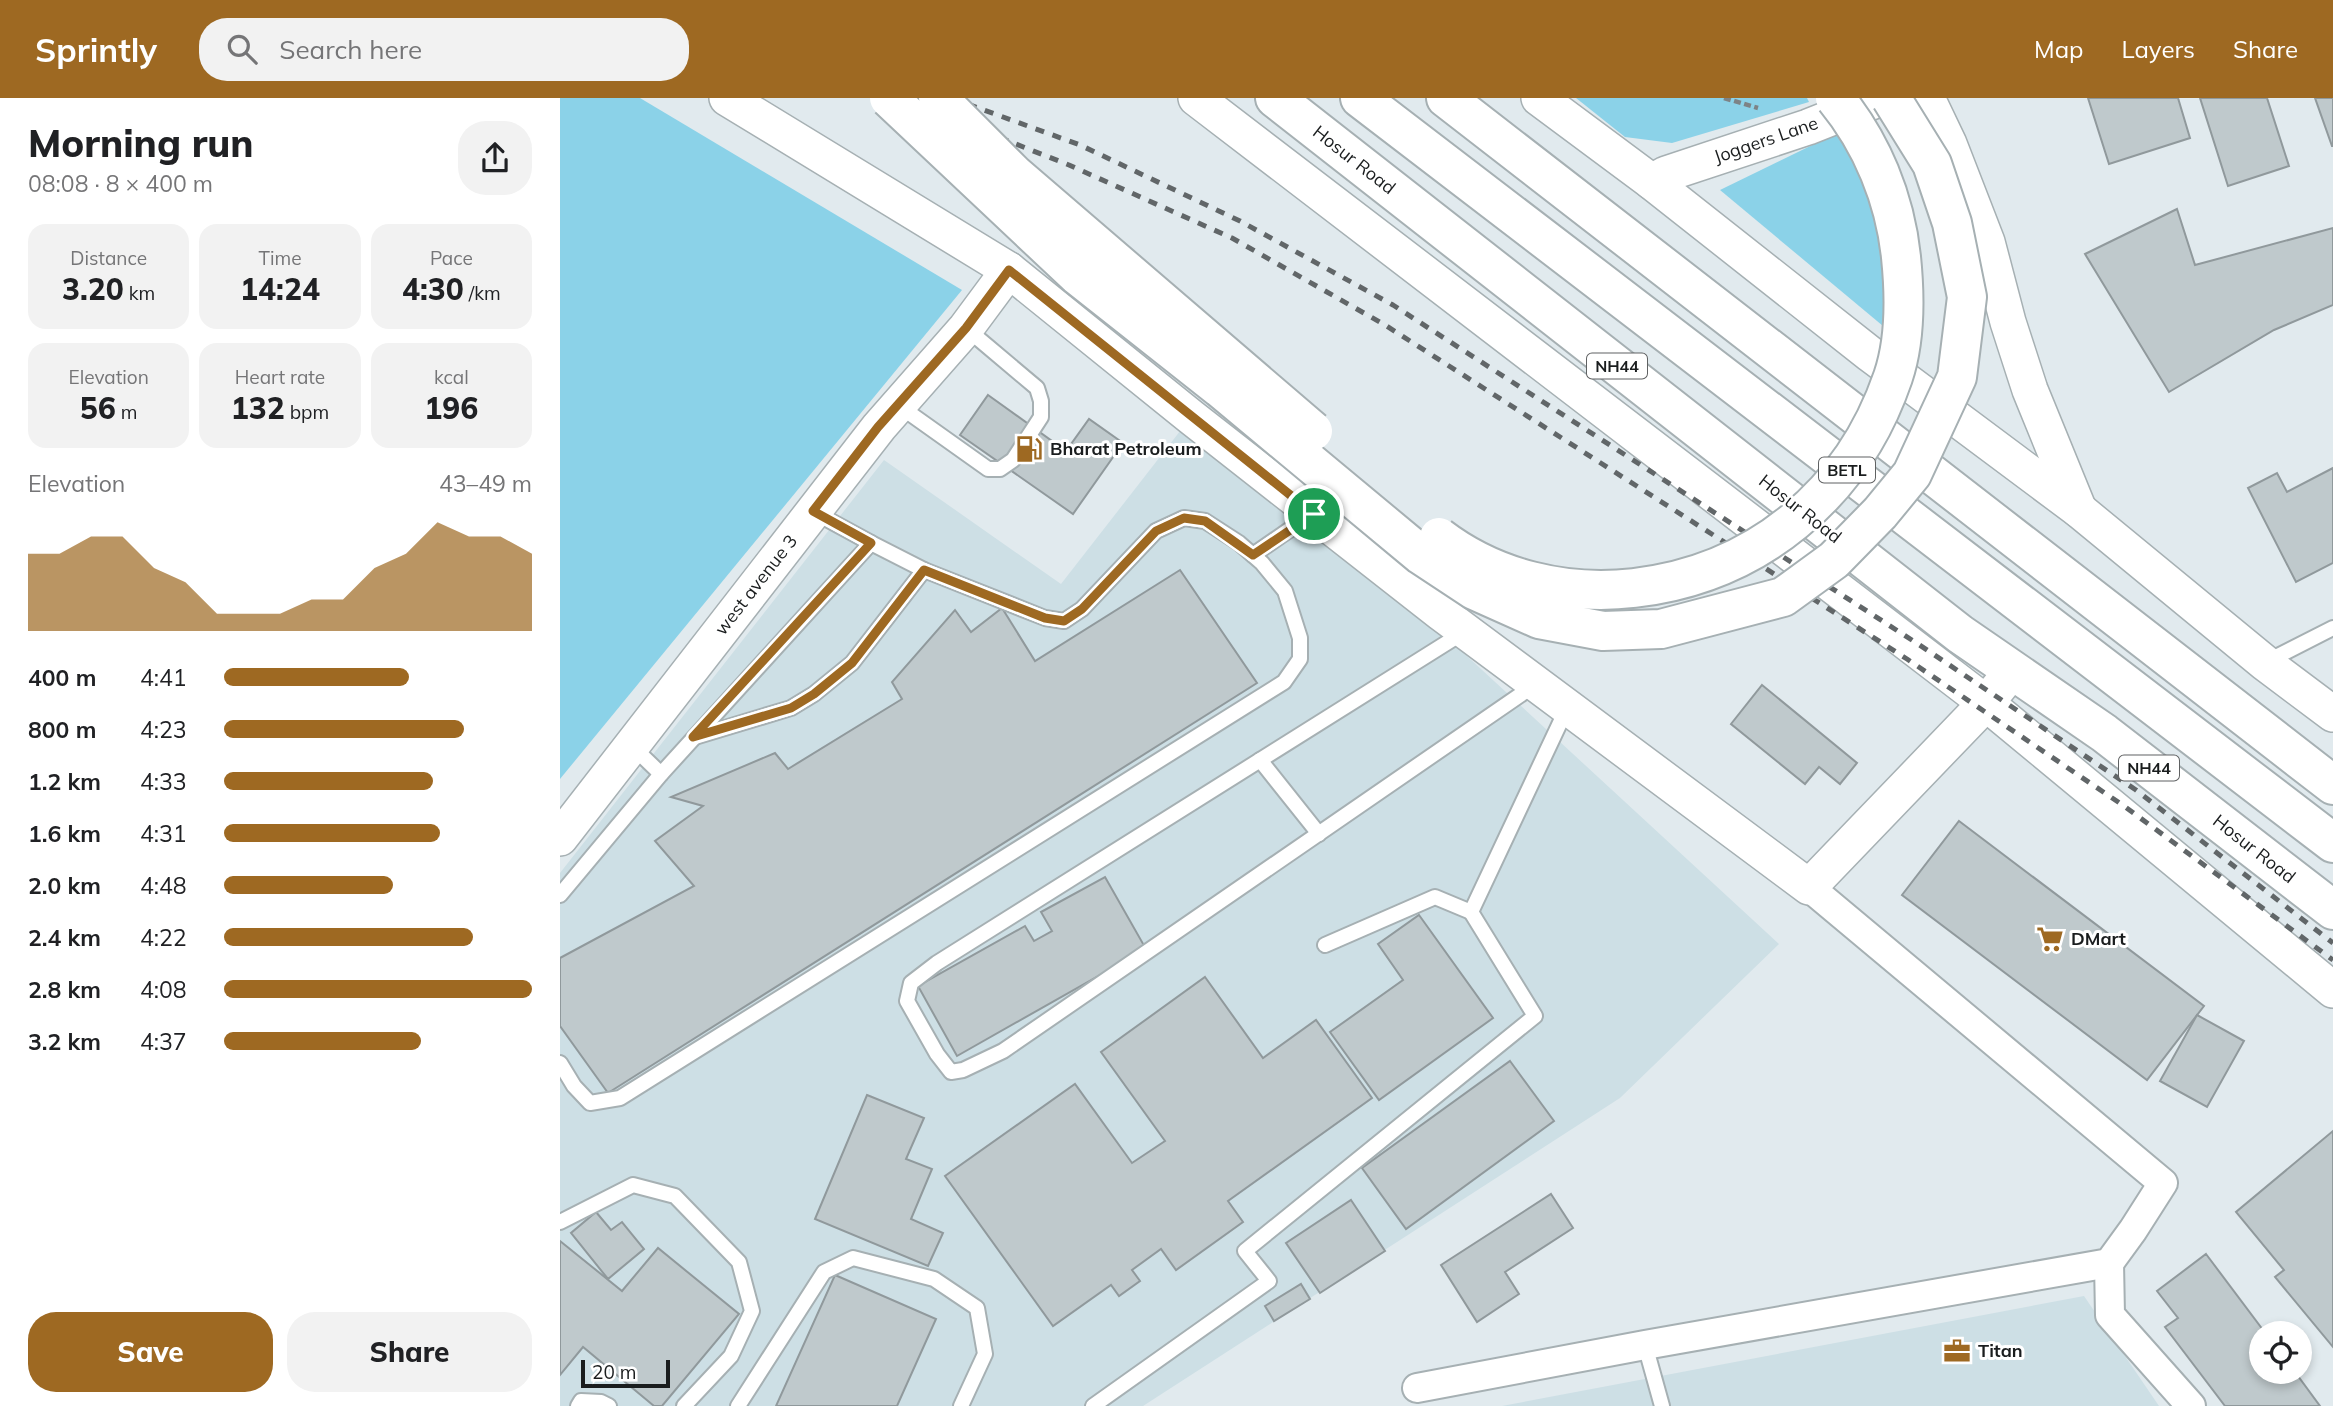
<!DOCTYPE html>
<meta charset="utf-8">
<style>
body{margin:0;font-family:Mulish,sans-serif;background:#f2f2f2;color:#202124;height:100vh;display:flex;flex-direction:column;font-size:26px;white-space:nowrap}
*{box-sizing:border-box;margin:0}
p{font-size:23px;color:#757577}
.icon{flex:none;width:38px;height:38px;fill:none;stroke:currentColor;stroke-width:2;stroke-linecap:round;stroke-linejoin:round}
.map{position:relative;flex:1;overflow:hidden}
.side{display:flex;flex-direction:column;background:#fff;width:560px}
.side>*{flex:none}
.controls{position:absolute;left:1689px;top:1223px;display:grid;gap:14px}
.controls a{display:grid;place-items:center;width:63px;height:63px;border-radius:50%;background:#fff;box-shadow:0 4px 10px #0003;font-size:35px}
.scale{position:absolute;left:21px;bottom:18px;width:89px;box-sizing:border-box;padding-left:7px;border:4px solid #1a1d1e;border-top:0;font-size:19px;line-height:24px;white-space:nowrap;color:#1a1d1e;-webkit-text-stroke:5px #fff;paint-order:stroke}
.pin{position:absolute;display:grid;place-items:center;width:60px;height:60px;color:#fff;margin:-30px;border:4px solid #fff;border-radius:50%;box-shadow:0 2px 7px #0007}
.round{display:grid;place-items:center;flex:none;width:74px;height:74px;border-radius:28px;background:#f2f2f2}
.headline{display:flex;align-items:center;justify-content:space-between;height:119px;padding:0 28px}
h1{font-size:38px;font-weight:800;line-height:52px}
.stats{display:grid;grid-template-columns:repeat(3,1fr);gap:10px;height:119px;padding:7px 28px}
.stats div{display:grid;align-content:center;border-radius:18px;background:#f2f2f2;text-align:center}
.stats b{font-size:30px;font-weight:800}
.stats small{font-size:19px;font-weight:400}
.stats p{font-size:19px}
.chart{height:196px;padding:14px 28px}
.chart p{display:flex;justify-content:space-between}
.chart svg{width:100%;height:126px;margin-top:7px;fill:#9e6922;opacity:.7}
.button{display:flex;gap:14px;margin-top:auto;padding:14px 28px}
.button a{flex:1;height:80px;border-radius:28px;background:#9e6922;color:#fff;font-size:28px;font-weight:800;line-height:80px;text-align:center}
.button a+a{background:#f2f2f2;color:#202124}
ul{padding:0 28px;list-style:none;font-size:23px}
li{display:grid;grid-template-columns:112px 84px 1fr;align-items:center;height:52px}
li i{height:18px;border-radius:9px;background:#9e6922}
header{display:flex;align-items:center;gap:42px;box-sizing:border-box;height:98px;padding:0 35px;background:#9e6922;color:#fff}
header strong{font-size:33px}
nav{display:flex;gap:38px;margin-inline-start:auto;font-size:24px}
.search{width:490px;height:63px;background:#f2f2f2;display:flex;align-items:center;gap:18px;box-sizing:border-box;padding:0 24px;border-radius:28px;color:#757577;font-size:26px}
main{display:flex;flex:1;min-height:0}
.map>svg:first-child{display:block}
.built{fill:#cddfe5}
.green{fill:#8bd2e8}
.building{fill:#bfc9cc;stroke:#90999c;stroke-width:2}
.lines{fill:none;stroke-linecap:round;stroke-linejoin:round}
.service-casing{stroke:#a6b0b3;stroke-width:18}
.minor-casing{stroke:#a6b0b3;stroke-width:32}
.tertiary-casing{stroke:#a6b0b3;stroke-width:38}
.trunk-casing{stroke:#a6b0b3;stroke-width:42}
.motorway-casing{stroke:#a6b0b3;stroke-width:42}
.path{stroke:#7d8386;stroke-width:4.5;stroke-dasharray:7 3.5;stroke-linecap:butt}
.service{stroke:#fff;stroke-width:14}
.minor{stroke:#fff;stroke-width:28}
.tertiary{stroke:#fff;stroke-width:35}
.trunk{stroke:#fff;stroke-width:38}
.motorway{stroke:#fff;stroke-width:38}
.rail{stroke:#616668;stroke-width:5;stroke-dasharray:9 9;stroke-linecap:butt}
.motorway-bridge-casing{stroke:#a6b0b3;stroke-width:42;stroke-linecap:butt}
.motorway-bridge{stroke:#fff;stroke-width:38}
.route-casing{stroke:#fff;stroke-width:14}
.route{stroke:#9e6922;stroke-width:9}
.labels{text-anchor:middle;stroke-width:6;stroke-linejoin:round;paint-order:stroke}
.shield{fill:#fff;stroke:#5f6162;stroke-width:2}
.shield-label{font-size:16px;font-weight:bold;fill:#1a1d1e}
.street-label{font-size:18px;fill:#1a1d1e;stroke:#fff}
.poi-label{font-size:18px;font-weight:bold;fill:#1a1d1e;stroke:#fff;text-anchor:start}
</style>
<header>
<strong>Sprintly</strong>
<div class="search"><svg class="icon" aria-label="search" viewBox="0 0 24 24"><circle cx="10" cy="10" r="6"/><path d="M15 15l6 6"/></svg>Search here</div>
<nav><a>Map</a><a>Layers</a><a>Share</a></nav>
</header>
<main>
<section class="side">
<div class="headline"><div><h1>Morning run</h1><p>08:08 · 8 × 400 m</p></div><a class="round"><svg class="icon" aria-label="share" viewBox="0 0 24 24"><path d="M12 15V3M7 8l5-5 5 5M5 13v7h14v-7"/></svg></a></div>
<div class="stats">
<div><p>Distance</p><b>3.20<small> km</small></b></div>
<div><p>Time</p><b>14:24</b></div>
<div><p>Pace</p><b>4:30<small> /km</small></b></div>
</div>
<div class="stats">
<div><p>Elevation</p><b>56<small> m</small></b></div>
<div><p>Heart rate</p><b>132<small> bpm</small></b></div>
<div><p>kcal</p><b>196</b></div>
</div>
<div class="chart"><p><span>Elevation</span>43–49 m</p>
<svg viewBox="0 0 160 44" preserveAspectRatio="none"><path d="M0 44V17L10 17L20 11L30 11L40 22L50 27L60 38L70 38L80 38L90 33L100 33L110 22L120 17L130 6L140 11L150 11L160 17V44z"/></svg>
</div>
<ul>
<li><b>400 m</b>4:41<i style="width:60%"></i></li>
<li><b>800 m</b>4:23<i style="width:78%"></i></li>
<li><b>1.2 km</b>4:33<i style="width:68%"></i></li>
<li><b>1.6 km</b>4:31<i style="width:70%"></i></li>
<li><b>2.0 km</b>4:48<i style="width:55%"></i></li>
<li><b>2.4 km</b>4:22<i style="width:81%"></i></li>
<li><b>2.8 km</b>4:08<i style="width:100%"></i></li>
<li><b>3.2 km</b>4:37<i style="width:64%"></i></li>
</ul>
<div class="button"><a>Save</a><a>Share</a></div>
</section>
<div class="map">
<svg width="1773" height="1308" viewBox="0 0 1773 1308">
<rect width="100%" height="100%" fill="#e1eaee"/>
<g class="built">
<path d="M631,319L870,524L1219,846L1060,1000L583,1308H0V775L324,362L501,486Z"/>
<path d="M1524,1198L1599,1308H942Z"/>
</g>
<g class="green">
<path d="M0,0H80L402,192L0,681Z"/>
<path d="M1016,0H1247L1249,4L1112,45L1065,39Z"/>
<path d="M1279,34L1312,101L1329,188L1323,228L1160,92Z"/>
</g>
<g class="building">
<path d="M1528,0H1618L1630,40L1549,66Z"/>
<path d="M1640,0H1707L1729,68L1668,88Z"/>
<path d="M1755,0H1773V48H1772Z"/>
<path d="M1617,111L1635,167L1773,130V207L1714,232L1609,294L1525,156Z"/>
<path d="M428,297L506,353L529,321L563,345L513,416L400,337Z"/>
<path d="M1773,370V465L1736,484L1688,390L1717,375L1727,394Z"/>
<path d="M620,472L697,585L48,995L0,928V860L134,788L95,743L143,708L111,699L215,655L228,671L342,601L332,584L395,512L411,534L442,510L475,563Z"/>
<path d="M1202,587L1297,665L1280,686L1259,669L1245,686L1171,626Z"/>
<path d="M1399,723L1644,908L1587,982L1342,797Z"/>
<path d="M545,779L586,851L397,958L358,888L465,828L474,843L492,833L481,814Z"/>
<path d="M859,817L933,920L819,1002L770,934L843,882L818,846Z"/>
<path d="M645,879L703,960L756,922L812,1000L668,1103L683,1124L616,1172L601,1151L572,1172L580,1183L559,1198L551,1187L493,1228L385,1078L515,986L572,1065L605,1043L541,954Z"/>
<path d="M1637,917L1684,943L1647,1009L1600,983Z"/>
<path d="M950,963L994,1023L846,1131L802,1070Z"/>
<path d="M307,997L364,1020L346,1061L372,1071L351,1121L383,1135L368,1168L255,1121Z"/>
<path d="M1773,1033V1249L1715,1179L1724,1172L1676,1114Z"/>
<path d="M991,1096L1013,1130L945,1174L959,1196L917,1224L881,1167Z"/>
<path d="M791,1102L825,1153L760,1195L726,1145Z"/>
<path d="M36,1114L51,1132L62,1124L84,1151L48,1181L11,1135Z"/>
<path d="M0,1143L62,1193L98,1150L179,1216L102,1308H94L23,1249L0,1277Z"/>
<path d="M1646,1156L1706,1236H1701V1274H1735L1760,1308H1665L1605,1229L1618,1220L1597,1193Z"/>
<path d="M275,1177L376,1221L337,1308H216Z"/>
<path d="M741,1186L750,1201L714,1223L705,1208Z"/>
</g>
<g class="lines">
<defs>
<g id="service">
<path d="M338,307L428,371H440L453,362L481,319V303L477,290L407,231"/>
<path d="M254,414L311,445"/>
<path d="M693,457L752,416"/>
<path d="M904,534L377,865L351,885L347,903L377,956L391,974L403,972L443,953L976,586"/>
<path d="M1706,564L1773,530"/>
<path d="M135,639L231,610L254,596L292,565L364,472"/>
<path d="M72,648L101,676"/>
<path d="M700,662L759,736"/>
<path d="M0,797L101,676L311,445L364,472L485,520L504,523L522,511L596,433L624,420L645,423L679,445L702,465L725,493L740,540V561L724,584L60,1000L30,1005L14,988L0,965"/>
<path d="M765,847L875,799L911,814L1007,610"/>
<path d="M0,1124L73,1087L115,1098L179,1164L192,1213L171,1258L124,1308"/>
<path d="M1085,1247L1102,1308"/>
<path d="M18,1308L21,1303L41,1304L49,1308"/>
<path d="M178,1308L264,1174L293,1160L374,1181L417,1210L425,1256L401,1308"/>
<path d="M533,1308L709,1183L685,1153L975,918L911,814"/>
</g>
<g id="minor">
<path d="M1549,1165L1550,1217L1631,1308"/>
<path d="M857,1290L1085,1247L1549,1165L1573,1132L1603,1085L1249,789"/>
</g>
<g id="tertiary">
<path d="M167,0L449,172L631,319L881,515L1249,789L1426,605L1453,572"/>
<path d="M636,0L1426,605L1773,892"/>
<path d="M979,0L1092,84L1310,256L1519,412L1705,565L1773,616"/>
<path d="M1367,0L1389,46L1427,144L1448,224L1470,292L1519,412"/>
<path d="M1092,84L1106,76L1248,29L1321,0"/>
<path d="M0,740L319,329L406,230L449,172"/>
</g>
<g id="trunk">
<path d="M715,0L1400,536L1544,635L1773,812"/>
<path d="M886,0L1773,687"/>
</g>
<path id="motorway" d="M800,0L1773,745"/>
</defs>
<use href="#service" class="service-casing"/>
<use href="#minor" class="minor-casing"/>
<use href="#tertiary" class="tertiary-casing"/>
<use href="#trunk" class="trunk-casing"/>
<use href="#motorway" class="motorway-casing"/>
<path class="path" d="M1164,0L1198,10"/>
<use href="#service" class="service"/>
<use href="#minor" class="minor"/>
<use href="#tertiary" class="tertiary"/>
<use href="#trunk" class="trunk"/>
<use href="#motorway" class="motorway"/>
<g class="rail">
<path d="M339,0L509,67L672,140L825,227L1347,561L1564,708L1773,862"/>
<path d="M391,0L520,47L680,123L833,207L1358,546L1576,692L1773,845"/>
</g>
<defs>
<g id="motorway-bridge">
<path d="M329,0L517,177L660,290L861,457L914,492L979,521L1043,533L1101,531L1223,499L1274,462L1320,415L1352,376L1397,279L1407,199L1392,125L1372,66L1331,0"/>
<path d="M378,0L455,77L753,333"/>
<path d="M879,439C934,481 1006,498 1074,490C1197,476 1293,396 1333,279C1346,241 1345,198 1341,159C1335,101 1312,45 1275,0"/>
</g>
</defs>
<use href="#motorway-bridge" class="motorway-bridge-casing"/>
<use href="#motorway-bridge" class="motorway-bridge"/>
</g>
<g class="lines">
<defs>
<path id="route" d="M449,172L754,416L693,457L645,423L624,420L596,433L522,511L504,523L485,520L364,472L292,565L254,596L231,610L133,639L311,445L253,413L318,329L406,230Z"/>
</defs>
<use href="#route" class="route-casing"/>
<use href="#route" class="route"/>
</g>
<defs>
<symbol id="fuel-bare" viewBox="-9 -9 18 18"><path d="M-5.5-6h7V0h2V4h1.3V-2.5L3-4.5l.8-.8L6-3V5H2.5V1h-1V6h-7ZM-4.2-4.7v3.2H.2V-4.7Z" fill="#9e6922" stroke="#fff" stroke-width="2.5" paint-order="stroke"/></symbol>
<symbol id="supermarket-bare" viewBox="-9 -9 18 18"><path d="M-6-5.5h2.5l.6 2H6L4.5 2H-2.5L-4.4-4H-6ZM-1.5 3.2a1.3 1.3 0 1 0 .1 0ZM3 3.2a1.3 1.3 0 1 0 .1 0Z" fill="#9e6922" stroke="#fff" stroke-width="2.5" paint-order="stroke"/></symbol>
<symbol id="office-bare" viewBox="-9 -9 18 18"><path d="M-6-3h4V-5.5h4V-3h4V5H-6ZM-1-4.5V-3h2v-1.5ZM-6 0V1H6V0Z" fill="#9e6922" stroke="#fff" stroke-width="2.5" paint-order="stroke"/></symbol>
</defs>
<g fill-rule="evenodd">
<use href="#fuel-bare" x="450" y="332" width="38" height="38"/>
<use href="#supermarket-bare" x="1471" y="822" width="38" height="38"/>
<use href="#office-bare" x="1378" y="1234" width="38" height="38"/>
</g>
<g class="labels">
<g class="shield">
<rect x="1027" y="255.5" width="60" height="25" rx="5"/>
<rect x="1259" y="359.5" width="56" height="25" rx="5"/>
<rect x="1559" y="657.5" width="60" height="25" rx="5"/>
</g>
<g class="shield-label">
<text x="1057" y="274">NH44</text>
<text x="1287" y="378">BETL</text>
<text x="1589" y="676">NH44</text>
</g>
<g class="street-label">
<text transform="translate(1206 42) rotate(-19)" y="6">Joggers Lane</text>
<text transform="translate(794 62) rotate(38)" y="6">Hosur Road</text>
<text transform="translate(1240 411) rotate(38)" y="6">Hosur Road</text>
<text transform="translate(196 487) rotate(-52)" y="6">west avenue 3</text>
<text transform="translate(1694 751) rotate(38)" y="6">Hosur Road</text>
</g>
<g class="poi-label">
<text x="490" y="357">Bharat Petroleum</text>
<text x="1511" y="847">DMart</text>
<text x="1418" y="1259">Titan</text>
</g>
</g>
</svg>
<div class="controls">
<a><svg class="icon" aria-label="locate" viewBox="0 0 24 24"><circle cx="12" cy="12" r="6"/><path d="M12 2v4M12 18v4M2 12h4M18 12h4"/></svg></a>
</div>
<div class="scale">20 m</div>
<div class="pin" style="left:754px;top:416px;background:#1e9e55"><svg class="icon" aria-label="arrive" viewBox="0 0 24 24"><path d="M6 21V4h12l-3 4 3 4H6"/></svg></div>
</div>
</main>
